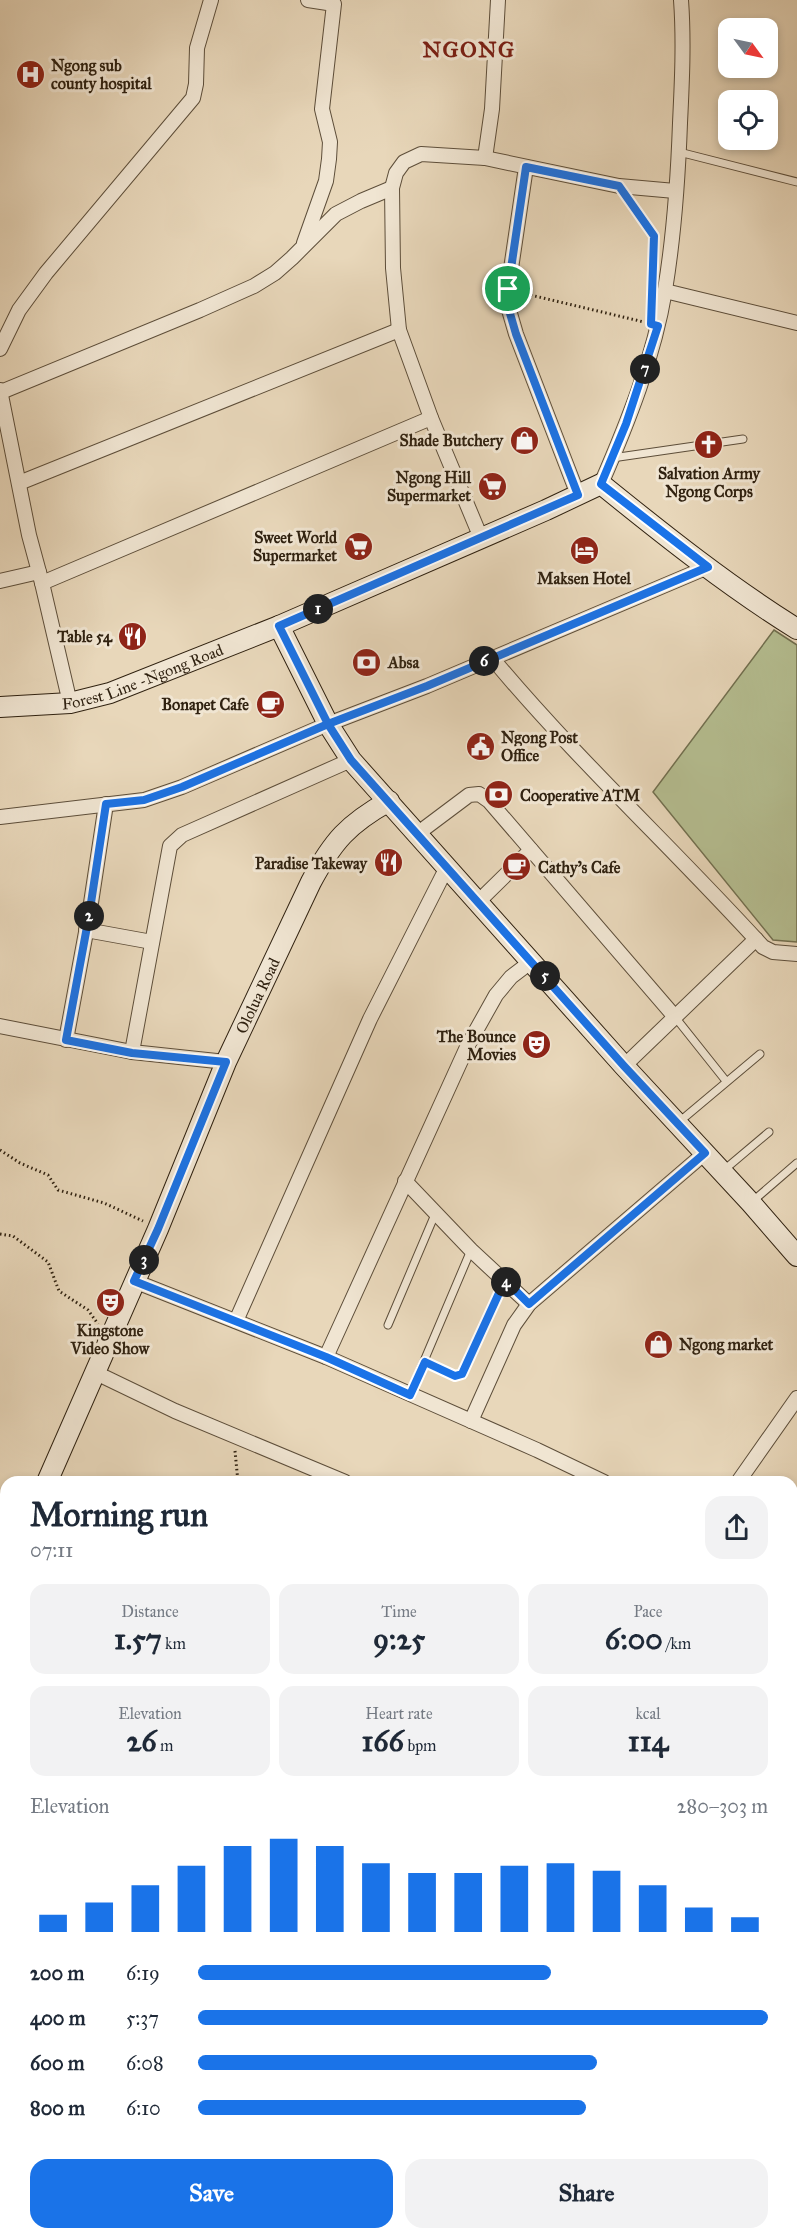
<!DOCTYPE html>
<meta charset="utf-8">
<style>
body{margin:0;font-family:"IM FELL Great Primer",serif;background:#f2f2f3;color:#1f2937;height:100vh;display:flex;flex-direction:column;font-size:22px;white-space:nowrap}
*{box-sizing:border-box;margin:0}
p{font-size:20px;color:#747a83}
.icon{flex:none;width:33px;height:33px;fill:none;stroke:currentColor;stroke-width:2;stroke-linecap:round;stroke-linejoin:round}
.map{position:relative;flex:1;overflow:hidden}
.details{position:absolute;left:0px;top:1476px;width:798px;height:764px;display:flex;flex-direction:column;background:#fff;border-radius:18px 18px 0 0;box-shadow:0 3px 9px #0003}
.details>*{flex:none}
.needle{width:39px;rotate:123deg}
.fabs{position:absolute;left:718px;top:18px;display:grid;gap:12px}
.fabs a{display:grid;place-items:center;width:60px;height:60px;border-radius:12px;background:#fff;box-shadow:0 3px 9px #0003;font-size:30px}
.pin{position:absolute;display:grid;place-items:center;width:51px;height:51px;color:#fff;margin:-26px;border:3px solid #fff;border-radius:50%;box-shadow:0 2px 6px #0007}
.km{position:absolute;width:30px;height:30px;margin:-15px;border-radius:50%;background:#222;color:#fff;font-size:16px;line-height:30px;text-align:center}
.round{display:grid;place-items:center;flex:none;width:63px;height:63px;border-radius:18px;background:#f2f2f3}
.summary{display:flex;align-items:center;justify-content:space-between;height:102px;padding:0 30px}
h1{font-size:33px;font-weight:800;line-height:45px}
.figures{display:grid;grid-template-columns:repeat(3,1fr);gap:9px;height:102px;padding:6px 30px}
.figures div{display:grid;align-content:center;border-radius:15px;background:#f2f2f3;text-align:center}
.figures b{font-size:30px;font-weight:800}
.figures small{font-size:16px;font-weight:400}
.figures p{font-size:16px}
.chart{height:168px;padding:12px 30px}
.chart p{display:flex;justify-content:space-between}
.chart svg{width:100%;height:108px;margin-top:6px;stroke:#1a73e8;stroke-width:6}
.button{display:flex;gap:12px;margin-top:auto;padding:12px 30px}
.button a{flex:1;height:69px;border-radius:18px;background:#1a73e8;color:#fff;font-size:24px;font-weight:800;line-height:69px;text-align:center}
.button a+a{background:#f2f2f3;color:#1f2937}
ul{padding:0 30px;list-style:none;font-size:20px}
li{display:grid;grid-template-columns:96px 72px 1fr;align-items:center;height:45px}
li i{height:15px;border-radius:8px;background:#1a73e8}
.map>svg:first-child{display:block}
.green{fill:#b5be91;stroke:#727050;stroke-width:1.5}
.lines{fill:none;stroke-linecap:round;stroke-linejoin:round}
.lane-casing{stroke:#5d4e3a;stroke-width:9}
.street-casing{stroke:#5d4e3a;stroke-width:16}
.secondary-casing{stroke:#2f2110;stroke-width:22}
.path{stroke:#2f2110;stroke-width:3;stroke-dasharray:1.5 3;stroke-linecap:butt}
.lane{stroke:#f0e5d2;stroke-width:7}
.street{stroke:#f0e5d2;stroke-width:14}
.secondary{stroke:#f0e5d2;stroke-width:20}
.route-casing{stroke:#fff;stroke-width:12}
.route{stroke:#1a73e8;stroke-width:8}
.labels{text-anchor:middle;stroke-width:6;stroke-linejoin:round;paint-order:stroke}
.poi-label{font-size:16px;font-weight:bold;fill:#2f2110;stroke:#f0e5d2;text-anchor:end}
.street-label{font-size:16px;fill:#2f2110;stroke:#f0e5d2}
.district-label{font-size:22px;font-weight:bold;letter-spacing:1.5px;fill:#7a1f14;stroke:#f0e5d2}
</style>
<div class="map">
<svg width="797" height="2239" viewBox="0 0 797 2239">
<rect width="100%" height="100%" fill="#e8d7ba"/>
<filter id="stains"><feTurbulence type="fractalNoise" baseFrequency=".00333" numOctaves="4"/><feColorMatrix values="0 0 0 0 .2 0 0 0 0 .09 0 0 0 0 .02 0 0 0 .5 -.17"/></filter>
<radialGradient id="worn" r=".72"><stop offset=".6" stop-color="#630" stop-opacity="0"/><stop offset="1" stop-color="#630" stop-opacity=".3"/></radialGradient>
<path class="green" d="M774,630L797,645V942L773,940L653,792Z"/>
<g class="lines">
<defs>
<g id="lane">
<path d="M679,152L797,182"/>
<path d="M612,458L743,439"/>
<path d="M675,1017L726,1081"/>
<path d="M679,1122L760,1054"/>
<path d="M724,1170L769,1132"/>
<path d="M753,1201L797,1163"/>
<path d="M388,1325L436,1212"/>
<path d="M425,1362L455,1376L462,1374L505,1280"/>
<path d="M410,1394L471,1250"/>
</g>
<g id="street">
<path d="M485,158L492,109L498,0"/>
<path d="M526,167L508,289L509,310L516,334L578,495"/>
<path d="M304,243L326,181L329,159L330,142L322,109L334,4L308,0"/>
<path d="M665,291L797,323"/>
<path d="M0,349L19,310L46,273L193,98L196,84L197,48L211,0"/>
<path d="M0,390L29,535L42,583L70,703"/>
<path d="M1,392L200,310L254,286L275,273L292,258L336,214L361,201L392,188"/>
<path d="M19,483L399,330"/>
<path d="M601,484C628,422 654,357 665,290C674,235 678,179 680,123C682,82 684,41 681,0"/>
<path d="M481,538L431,418L399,330L393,268L392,188L396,173L404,162L421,154L485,158L619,186L675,191"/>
<path d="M0,581L39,572"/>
<path d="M42,583L431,418"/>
<path d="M492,658C577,760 674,849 763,947L773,952L797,954"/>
<path d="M0,817L144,800L182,787L328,724L427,686L708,567"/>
<path d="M417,834L469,795L479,794L489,801L675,1017"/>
<path d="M478,902L531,850"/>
<path d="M86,930L152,942"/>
<path d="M0,1026L132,1052"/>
<path d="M66,1040L89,916L106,804"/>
<path d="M226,1062L132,1052L170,846L182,835L351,760"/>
<path d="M624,1066L756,939"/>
<path d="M405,1181L471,1250L529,1304"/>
<path d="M134,1281L326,1357L537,1450L604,1482"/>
<path d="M236,1321L370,1019L447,867"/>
<path d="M326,1357L468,1045L496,995L511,977L532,961"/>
<path d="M94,1372L175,1411L345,1482"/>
<path d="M471,1421L514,1325L529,1304L705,1153"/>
<path d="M738,1482L797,1398"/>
<path d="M792,1634L797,1627"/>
<path d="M792,1961L797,1966"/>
<path d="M0,2103L6,2110"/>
<path d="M792,2148L797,2136"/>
<path d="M137,2234L143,2239"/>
<path d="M663,2234L676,2239"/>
<path d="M356,2239L359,2234"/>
<path d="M545,2239L548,2234"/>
<path d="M754,2239L756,2234"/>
</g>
<g id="secondary">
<path d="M279,626L328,724L351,760L624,1066L751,1203L797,1256"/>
<path id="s1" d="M0,707L70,703L110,693L279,626L546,510L601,484C664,535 728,586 797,629"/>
<path id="s2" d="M47,1482L158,1229L226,1062L311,882C333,841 348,824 389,801"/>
<path d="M0,1588L6,1574"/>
</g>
</defs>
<use href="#lane" class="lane-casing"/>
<use href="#street" class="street-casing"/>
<use href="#secondary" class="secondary-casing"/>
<g class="path">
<path d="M630,202L654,236L653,254"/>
<path d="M522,293L644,322"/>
<path d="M0,1150L20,1163L48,1175L58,1190L104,1203L143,1221"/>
<path d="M0,1234L13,1236L48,1262L59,1291L88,1310L98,1324"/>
<path d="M235,1451L238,1482"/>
<path d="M0,1664L6,1666"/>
<path d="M0,1921L6,1925"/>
</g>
<use href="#lane" class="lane"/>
<use href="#street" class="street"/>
<use href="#secondary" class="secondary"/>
</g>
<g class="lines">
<defs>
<path id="route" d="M508,289L509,310L516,334L578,495L279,626L328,724L182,787L144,800L106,804L89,916L66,1040L132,1053L226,1062L158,1229L134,1281L326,1357L410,1395L425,1362L455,1376L462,1374L505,1280L529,1304L705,1153L624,1066L351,760L328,724L427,686L708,567L601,484L626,424L658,326L651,324L654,236L619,186L526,167L508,289"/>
</defs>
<use href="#route" class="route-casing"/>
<use href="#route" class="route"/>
</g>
<defs>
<symbol id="hospital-disc" viewBox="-11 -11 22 22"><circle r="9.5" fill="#8f2418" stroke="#f0e5d2"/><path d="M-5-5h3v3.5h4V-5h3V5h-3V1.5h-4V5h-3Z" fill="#fff"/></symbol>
<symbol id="shop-disc" viewBox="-11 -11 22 22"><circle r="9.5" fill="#8f2418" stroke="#f0e5d2"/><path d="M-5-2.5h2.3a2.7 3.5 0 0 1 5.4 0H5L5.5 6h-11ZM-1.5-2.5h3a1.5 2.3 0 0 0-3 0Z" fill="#fff"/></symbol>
<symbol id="church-disc" viewBox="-11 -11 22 22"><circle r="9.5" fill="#8f2418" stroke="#f0e5d2"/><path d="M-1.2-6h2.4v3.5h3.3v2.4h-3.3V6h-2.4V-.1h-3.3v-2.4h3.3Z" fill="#fff"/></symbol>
<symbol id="supermarket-disc" viewBox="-11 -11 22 22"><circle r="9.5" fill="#8f2418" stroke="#f0e5d2"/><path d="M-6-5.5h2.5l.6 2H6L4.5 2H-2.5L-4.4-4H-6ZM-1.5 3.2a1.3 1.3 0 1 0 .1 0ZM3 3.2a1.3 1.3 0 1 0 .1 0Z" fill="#fff"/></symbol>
<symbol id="hotel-disc" viewBox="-11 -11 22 22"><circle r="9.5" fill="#8f2418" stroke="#f0e5d2"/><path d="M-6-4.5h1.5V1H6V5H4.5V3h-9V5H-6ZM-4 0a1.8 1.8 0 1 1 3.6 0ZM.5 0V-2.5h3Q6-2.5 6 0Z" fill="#fff"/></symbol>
<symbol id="restaurant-disc" viewBox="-11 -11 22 22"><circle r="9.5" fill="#8f2418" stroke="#f0e5d2"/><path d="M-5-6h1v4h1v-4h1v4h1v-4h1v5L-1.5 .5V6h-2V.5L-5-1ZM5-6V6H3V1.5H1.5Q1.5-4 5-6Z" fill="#fff"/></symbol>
<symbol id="bank-disc" viewBox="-11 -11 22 22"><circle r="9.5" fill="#8f2418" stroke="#f0e5d2"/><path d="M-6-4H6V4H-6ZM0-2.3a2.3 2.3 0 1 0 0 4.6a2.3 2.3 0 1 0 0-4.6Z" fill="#fff"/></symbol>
<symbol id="cafe-disc" viewBox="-11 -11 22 22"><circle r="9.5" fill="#8f2418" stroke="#f0e5d2"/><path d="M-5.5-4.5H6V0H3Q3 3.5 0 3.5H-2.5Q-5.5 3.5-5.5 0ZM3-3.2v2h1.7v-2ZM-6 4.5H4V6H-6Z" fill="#fff"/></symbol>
<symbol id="civic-disc" viewBox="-11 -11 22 22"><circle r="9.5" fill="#8f2418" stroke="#f0e5d2"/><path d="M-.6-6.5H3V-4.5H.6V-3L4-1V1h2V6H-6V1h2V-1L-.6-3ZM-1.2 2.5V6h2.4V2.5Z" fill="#fff"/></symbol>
<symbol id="theatre-disc" viewBox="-11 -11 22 22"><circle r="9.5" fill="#8f2418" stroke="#f0e5d2"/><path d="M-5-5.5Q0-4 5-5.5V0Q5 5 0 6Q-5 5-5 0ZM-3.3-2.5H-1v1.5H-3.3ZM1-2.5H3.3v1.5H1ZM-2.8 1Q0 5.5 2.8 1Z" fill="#fff"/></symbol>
</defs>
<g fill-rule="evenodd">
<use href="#hospital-disc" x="14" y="58" width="33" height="33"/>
<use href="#shop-disc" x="508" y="424" width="33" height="33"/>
<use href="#church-disc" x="692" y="428" width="33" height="33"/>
<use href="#supermarket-disc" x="476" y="470" width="33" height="33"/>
<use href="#supermarket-disc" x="342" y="530" width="33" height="33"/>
<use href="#hotel-disc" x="568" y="534" width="33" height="33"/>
<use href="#restaurant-disc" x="116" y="620" width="33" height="33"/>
<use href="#bank-disc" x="350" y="646" width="33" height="33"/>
<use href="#cafe-disc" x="254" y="688" width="33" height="33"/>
<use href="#civic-disc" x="464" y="730" width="33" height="33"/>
<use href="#bank-disc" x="482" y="778" width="33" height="33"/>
<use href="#restaurant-disc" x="372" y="846" width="33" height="33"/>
<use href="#cafe-disc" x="500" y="850" width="33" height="33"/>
<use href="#theatre-disc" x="520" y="1028" width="33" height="33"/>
<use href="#theatre-disc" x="94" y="1286" width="33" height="33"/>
<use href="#shop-disc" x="642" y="1328" width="33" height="33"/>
</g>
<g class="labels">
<g class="poi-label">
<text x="51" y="71" text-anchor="start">Ngong sub<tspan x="51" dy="18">county hospital</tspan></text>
<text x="503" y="446">Shade Butchery</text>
<text x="709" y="479" text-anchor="middle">Salvation Army<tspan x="709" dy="18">Ngong Corps</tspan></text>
<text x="471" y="483">Ngong Hill<tspan x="471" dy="18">Supermarket</tspan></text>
<text x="337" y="543">Sweet World<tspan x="337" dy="18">Supermarket</tspan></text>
<text x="584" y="584" text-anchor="middle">Maksen Hotel</text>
<text x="112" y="642">Table 54</text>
<text x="388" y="668" text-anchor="start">Absa</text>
<text x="249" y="710">Bonapet Cafe</text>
<text x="501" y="743" text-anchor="start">Ngong Post<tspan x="501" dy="18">Office</tspan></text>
<text x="520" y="801" text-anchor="start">Cooperative ATM</text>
<text x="367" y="869">Paradise Takeway</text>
<text x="538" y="873" text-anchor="start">Cathy's Cafe</text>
<text x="516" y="1042">The Bounce<tspan x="516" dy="18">Movies</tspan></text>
<text x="110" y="1336" text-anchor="middle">Kingstone<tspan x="110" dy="18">Video Show</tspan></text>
<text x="679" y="1350" text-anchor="start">Ngong market</text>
</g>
<g class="street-label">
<text dy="6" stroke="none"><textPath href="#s1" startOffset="147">Forest Line -Ngong Road</textPath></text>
<text dy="6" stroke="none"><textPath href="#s2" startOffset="530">Ololua Road</textPath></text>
</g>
<g class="district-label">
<text x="469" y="57">NGONG</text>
</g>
</g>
<rect width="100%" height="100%" filter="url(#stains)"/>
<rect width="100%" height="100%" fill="url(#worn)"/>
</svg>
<div class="fabs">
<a><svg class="needle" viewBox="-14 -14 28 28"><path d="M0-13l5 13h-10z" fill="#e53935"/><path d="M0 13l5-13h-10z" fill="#747a83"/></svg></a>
<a><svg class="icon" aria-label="locate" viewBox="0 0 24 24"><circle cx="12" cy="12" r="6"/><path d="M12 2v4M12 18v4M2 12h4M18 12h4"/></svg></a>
</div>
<div class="pin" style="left:508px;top:289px;background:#1e9e55"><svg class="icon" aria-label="arrive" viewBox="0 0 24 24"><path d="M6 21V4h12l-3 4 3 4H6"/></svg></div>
<b class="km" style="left:318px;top:609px">1</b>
<b class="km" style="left:89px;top:916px">2</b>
<b class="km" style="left:144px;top:1260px">3</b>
<b class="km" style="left:506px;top:1282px">4</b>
<b class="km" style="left:545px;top:976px">5</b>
<b class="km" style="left:484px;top:661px">6</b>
<b class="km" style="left:645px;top:369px">7</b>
<section class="details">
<div class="summary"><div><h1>Morning run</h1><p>07:11</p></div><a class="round"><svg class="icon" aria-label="share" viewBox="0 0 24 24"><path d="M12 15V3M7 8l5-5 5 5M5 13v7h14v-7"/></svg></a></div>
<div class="figures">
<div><p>Distance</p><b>1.57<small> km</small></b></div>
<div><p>Time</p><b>9:25</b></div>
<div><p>Pace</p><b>6:00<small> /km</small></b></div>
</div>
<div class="figures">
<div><p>Elevation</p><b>26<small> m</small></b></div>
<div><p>Heart rate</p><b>166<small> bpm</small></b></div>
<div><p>kcal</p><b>114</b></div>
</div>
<div class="chart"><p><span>Elevation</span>280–303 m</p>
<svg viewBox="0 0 160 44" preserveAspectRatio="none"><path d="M5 44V37M15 44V32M25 44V25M35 44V17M45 44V9M55 44V6M65 44V9M75 44V16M85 44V20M95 44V20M105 44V17M115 44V16M125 44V19M135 44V25M145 44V34M155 44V38"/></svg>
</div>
<ul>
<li><b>200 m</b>6:19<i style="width:62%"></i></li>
<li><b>400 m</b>5:37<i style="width:100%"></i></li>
<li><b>600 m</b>6:08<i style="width:70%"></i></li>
<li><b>800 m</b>6:10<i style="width:68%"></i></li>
</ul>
<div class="button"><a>Save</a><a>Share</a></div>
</section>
</div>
